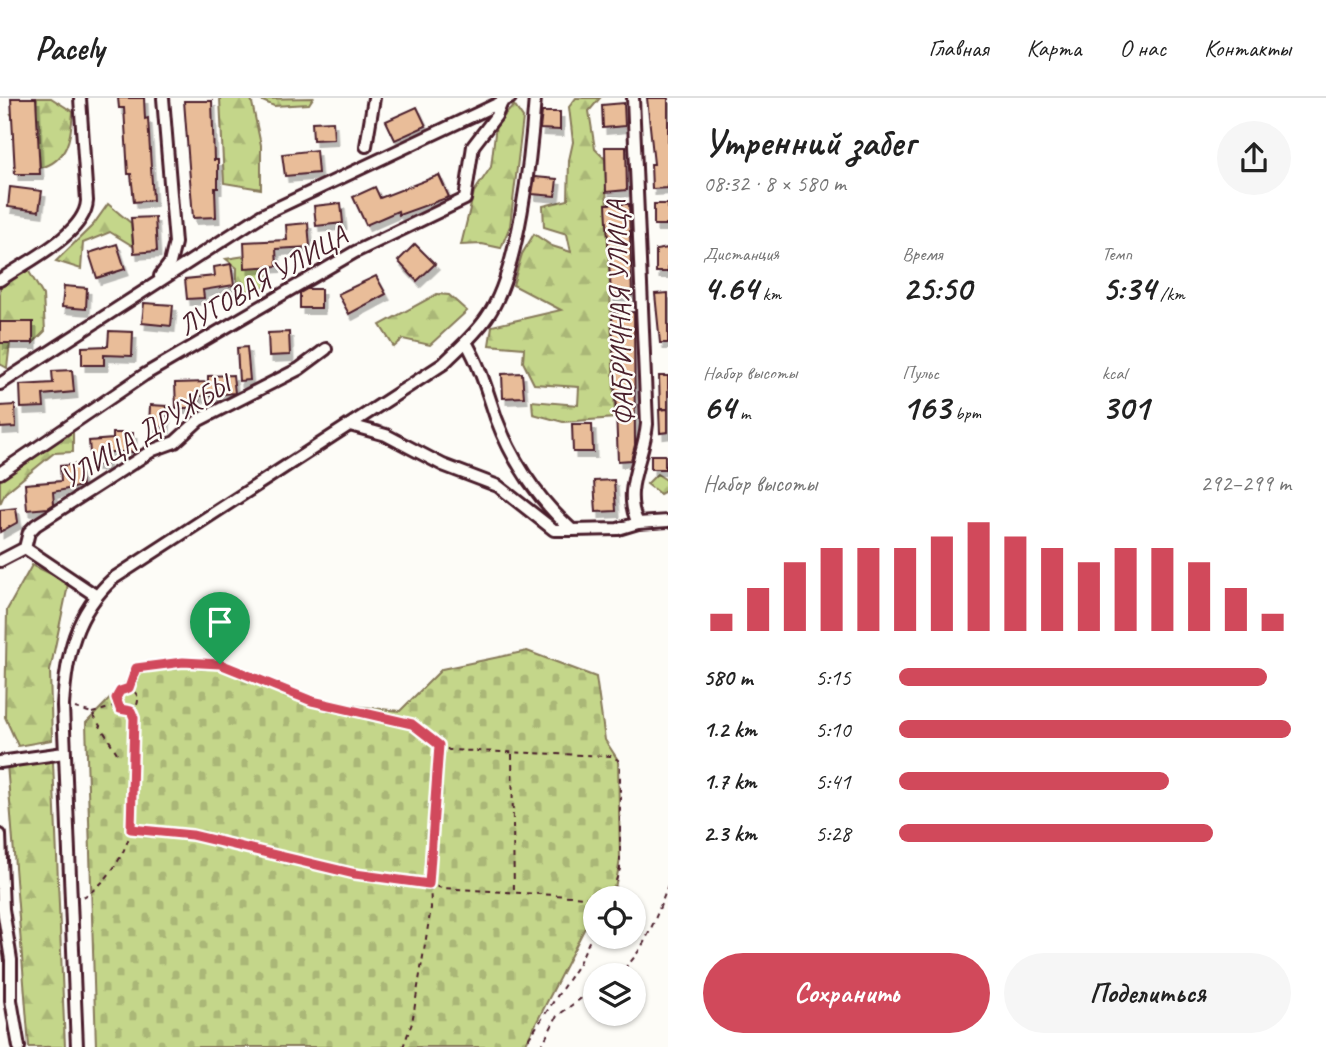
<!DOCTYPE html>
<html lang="ru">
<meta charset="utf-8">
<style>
body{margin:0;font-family:Caveat,sans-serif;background:#f6f6f6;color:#222;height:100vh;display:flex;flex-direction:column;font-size:26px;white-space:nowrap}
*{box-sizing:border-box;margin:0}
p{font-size:23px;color:#767676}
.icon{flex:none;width:38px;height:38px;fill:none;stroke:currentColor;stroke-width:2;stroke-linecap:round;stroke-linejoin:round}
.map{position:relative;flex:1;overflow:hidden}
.drawer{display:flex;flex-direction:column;background:#fff;width:658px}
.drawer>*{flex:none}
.buttons{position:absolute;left:583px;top:788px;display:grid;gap:14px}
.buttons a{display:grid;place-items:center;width:63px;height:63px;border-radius:50%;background:#fff;box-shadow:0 2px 5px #0004;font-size:35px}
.pin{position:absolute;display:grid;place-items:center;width:60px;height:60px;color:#fff;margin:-72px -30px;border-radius:50% 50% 50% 0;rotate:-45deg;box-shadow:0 0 7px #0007}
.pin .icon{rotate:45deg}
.round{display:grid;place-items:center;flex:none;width:74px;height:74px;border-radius:37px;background:#f6f6f6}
.head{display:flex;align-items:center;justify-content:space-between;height:119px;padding:0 35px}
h1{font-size:38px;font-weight:800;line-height:52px}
.figures{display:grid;grid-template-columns:repeat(3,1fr);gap:10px;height:119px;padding:7px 35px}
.figures div{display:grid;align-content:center}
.figures b{font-size:35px;font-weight:800}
.figures small{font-size:19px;font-weight:400}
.figures p{font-size:19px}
.chart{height:196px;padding:14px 35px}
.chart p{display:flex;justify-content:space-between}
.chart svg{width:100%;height:126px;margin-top:7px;stroke:#d1495b;stroke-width:6}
.button{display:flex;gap:14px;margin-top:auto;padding:14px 35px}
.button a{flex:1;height:80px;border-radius:42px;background:#d1495b;color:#fff;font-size:28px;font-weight:800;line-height:80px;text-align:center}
.button a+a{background:#f6f6f6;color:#222}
ul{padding:0 35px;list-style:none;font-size:23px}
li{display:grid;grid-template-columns:112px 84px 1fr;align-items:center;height:52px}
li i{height:18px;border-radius:9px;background:#d1495b}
header{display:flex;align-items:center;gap:42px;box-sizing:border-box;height:98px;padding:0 35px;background:#fff;border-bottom:2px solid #e0e0e0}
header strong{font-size:33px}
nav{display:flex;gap:38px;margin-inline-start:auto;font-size:24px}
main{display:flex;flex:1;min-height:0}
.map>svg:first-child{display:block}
.forest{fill:url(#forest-firs);stroke:#877a5a;stroke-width:2}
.cemetery{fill:url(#cemetery-stones);stroke:#877a5a;stroke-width:2}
.building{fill:#e9bd99;stroke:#4a1f2b;stroke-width:2;filter:url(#shadow)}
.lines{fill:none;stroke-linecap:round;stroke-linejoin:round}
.minor-casing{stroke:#4a1f2b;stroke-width:16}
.path{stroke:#4a1f2b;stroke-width:2;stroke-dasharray:5 5;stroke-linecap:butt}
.minor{stroke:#fdfcf7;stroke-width:10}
.route-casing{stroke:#fff;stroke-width:14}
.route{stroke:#d1495b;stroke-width:9}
.labels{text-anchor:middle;stroke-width:5;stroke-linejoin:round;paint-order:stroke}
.street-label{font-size:28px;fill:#4a1f2b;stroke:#fdfcf7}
</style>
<header>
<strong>Pacely</strong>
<nav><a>Главная</a><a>Карта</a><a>О нас</a><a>Контакты</a></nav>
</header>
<main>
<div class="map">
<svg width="668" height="949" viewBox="0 0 668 949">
<defs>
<pattern id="forest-firs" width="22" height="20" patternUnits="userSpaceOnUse" patternTransform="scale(1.75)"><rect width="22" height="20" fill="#c4d68a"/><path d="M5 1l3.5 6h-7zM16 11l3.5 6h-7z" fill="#aab777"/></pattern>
<pattern id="cemetery-stones" width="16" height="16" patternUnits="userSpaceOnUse" patternTransform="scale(1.75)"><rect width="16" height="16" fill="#c4d68a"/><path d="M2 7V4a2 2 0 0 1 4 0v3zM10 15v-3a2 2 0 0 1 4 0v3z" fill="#aab777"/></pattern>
<filter id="shadow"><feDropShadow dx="3.5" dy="6" stdDeviation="0" flood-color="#0004"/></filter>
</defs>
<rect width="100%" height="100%" fill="#fdfcf7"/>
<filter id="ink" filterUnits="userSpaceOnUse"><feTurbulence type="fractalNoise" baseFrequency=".0143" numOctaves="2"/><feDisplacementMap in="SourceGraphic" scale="14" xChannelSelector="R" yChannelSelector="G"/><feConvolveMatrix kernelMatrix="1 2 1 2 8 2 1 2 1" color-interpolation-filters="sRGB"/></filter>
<g filter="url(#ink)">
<g class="forest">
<path d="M37,0H51L73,14C71,39 68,63 40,70L39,53H15V45L40,43L39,20L14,21L11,16L36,15Z"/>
<path d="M220,0H251L261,47V91L224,85Z"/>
<path d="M313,0L309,6L274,8L258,1Z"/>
<path d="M576,0H600L589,13L595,51L605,61L615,320L563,324L533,316L532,303L578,307L579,289L534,286L523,264L524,250L489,247L492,228L561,212L513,187L522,156L534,136L552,148L571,154L567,136L544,129L543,108L568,102L569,62L573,44L569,9Z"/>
<path d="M514,7L523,20L510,128L501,150L482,146L461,147L474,94L491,69L496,27Z"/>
<path d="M108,106L131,125L133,148L110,134L83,145L81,171L56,163L93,127Z"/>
<path d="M245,158L270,164L267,189L237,196V170L226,161Z"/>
<path d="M28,172L43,197L45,233L33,245V224H0V183Z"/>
<path d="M437,196L449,197L467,213L430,247L403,241L394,249L380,227Z"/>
<path d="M0,245H10L7,270L0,266Z"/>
<path d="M73,333V354L54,355L5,395L0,406V379Z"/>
<path d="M657,376L668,383V392L660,396L647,386Z"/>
<path d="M32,467L68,484L67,492L50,573L52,642L18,648L5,619L7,512Z"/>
<path d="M46,657L53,664L65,949H29L7,666Z"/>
</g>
<path class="cemetery" d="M527,553L596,579L605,642L618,662L620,761L615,791L602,800H595L592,816L524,949H96L86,625L143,567L217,566L317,604L400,613L442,571Z"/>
<g class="building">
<path d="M11,0H36L40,76H15Z"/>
<path d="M118,0H144L145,21L148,20L153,102L134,104L131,76H128L124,10H119Z"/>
<path d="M647,0H668V90L652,91L651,66H654Z"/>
<path d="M184,3H212L214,62H218V90H215L216,119L193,120Z"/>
<path d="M624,5L625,28L603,30L602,7Z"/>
<path d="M417,9L426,28L395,42L386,23Z"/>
<path d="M542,14H560V32L540,31Z"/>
<path d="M333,23L334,41L313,42L312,24Z"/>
<path d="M605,49H626L627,92L606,94Z"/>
<path d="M316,52L318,75L285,78L282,56Z"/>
<path d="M439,77L449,99L399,117L398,113L366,127L353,99L375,89L380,100Z"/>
<path d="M535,79L557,81L555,98L532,96Z"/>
<path d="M10,89L42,93L39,113L8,109Z"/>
<path d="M341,105L343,125L316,128L314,108Z"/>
<path d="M606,106H629L632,197L611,198Z"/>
<rect x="654" y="106" width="14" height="21"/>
<path d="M155,119L157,153L134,155L131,120Z"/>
<path d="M308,125L310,149L276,151L277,168L245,170L244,144L287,142L286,127Z"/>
<path d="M117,146L125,171L97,180L89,155Z"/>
<path d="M415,146L435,166L417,183L398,163Z"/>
<path d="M668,150V174H656V152Z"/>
<path d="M231,166L234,187L203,192L204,200L187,201L185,181L215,178L214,169Z"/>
<path d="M376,178L386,196L349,216L338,196Z"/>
<path d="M64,188L87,190L86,211L62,209Z"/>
<path d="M307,191H321V210H300V195Z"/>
<path d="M668,195V245H660L655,196Z"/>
<path d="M144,205L173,207L171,228L142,225Z"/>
<path d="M634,214L635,347L631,362L618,363L612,215Z"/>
<rect x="0" y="224" width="33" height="21"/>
<path d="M109,233L133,234L132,258L104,257V267H82V249L108,248Z"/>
<path d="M289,234L290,257L269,258L268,235Z"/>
<path d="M247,249L250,282L239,283L237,250Z"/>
<path d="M72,272L74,294L43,297L44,309L21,310L20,287L53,285L52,273Z"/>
<path d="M522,275L524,299L503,300L502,276Z"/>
<path d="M233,277L235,295L199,298V310H176L175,285L208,284V278Z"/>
<path d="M659,278H668V311H660Z"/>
<path d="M15,307L16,329L0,330V308Z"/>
<path d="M150,307L167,308L166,329L149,328Z"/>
<path d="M668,311V334L660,335L659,312Z"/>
<path d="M572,326H592L593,354H573Z"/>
<path d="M113,335H133V354H105L106,366L91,367L89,343L113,341Z"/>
<rect x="651" y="357" width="14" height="14"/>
<path d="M79,366L82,388L53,394L54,406L48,410L27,412L25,386L61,383L60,368Z"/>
<path d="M614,382L616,413L596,414L594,383Z"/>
<path d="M16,410L18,424L0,434V412Z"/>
</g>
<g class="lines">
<defs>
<g id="minor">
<path d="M633,0L647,326C644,361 621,392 638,425"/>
<path d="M366,48L374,0"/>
<path d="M160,178L170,165L175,145L163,0"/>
<path d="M0,182C26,164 85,136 87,103L80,0"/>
<path d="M466,244C480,268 487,293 496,320C512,363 538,401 572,432L618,431L638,425L668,423"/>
<path d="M0,286L262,117L510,0"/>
<path d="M350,327L386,337L443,367L498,388L554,432H572"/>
<path d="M0,375L144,277L355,154L465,101L473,48L496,18L502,4"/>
<path d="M25,450L95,497"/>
<path d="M0,463L25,450L29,434L36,427L153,352L175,344L199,322L299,271L326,251"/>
<path d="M0,664L64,655"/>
<path d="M0,737L3,811L11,862V902L19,949"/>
<path d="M77,949L63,608C66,557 75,515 114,480L443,266C458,251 475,237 487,219C519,175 531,56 535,0"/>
</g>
</defs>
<use href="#minor" class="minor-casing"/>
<g class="path">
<path d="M129,590L132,576L143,567L183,564L220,566L312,603L412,626L449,652L611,658L618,662L620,668V771L610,800"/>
<circle cx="127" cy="602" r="11"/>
<path d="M75,610L92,615L117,655"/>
<path d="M131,613L134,623L131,731L192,737L355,777L420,784L442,790L586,799L595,804"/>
<path d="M92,615L116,608"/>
<path d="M512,656L514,794"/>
<path d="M83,799C106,787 125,757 131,732"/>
<path d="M616,877C644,858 656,818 668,788"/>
<path d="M403,949L412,925L431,810L430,776L439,649"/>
<path d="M523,949L578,867L595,831"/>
<path d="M541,949L557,918L595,890"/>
</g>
<use href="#minor" class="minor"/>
</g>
</g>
<g class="lines" filter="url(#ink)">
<defs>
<path id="route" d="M183,564L220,566L312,603L412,626L439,647L429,786L355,776L192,737L131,731L134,620L131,613L120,611L116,600L120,593L129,590L136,570Z"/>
</defs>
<use href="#route" class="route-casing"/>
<use href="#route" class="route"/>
</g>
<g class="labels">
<g class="street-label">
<text transform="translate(262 182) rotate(-30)" y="10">ЛУГОВАЯ УЛИЦА</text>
<text transform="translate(619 215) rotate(-92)" y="10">ФАБРИЧНАЯ УЛИЦА</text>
<text transform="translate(145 333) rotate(-31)" y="10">УЛИЦА ДРУЖБЫ</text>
</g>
</g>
</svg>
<div class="buttons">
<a><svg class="icon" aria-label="locate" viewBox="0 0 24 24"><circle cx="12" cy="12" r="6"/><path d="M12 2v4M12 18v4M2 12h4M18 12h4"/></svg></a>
<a><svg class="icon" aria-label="layers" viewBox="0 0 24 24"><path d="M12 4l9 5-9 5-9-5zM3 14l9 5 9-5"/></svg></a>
</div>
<div class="pin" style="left:220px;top:566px;background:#1e9e55"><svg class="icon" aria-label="arrive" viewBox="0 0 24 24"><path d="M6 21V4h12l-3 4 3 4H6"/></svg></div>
</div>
<section class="drawer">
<div class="head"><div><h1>Утренний забег</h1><p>08:32 · 8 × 580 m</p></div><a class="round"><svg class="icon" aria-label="share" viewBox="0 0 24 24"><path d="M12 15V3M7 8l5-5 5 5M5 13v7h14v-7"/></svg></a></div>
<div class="figures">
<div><p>Дистанция</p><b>4.64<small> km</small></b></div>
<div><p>Время</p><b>25:50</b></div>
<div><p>Темп</p><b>5:34<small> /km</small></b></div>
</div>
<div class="figures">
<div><p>Набор высоты</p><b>64<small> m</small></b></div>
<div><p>Пульс</p><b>163<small> bpm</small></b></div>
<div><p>kcal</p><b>301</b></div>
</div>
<div class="chart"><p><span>Набор высоты</span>292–299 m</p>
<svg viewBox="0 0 160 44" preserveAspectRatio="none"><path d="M5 44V38M15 44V29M25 44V20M35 44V15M45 44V15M55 44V15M65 44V11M75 44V6M85 44V11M95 44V15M105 44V20M115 44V15M125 44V15M135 44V20M145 44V29M155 44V38"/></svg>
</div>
<ul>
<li><b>580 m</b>5:15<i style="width:94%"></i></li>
<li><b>1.2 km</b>5:10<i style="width:100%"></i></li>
<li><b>1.7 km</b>5:41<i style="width:69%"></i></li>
<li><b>2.3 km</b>5:28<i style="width:80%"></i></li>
</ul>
<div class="button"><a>Сохранить</a><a>Поделиться</a></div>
</section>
</main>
